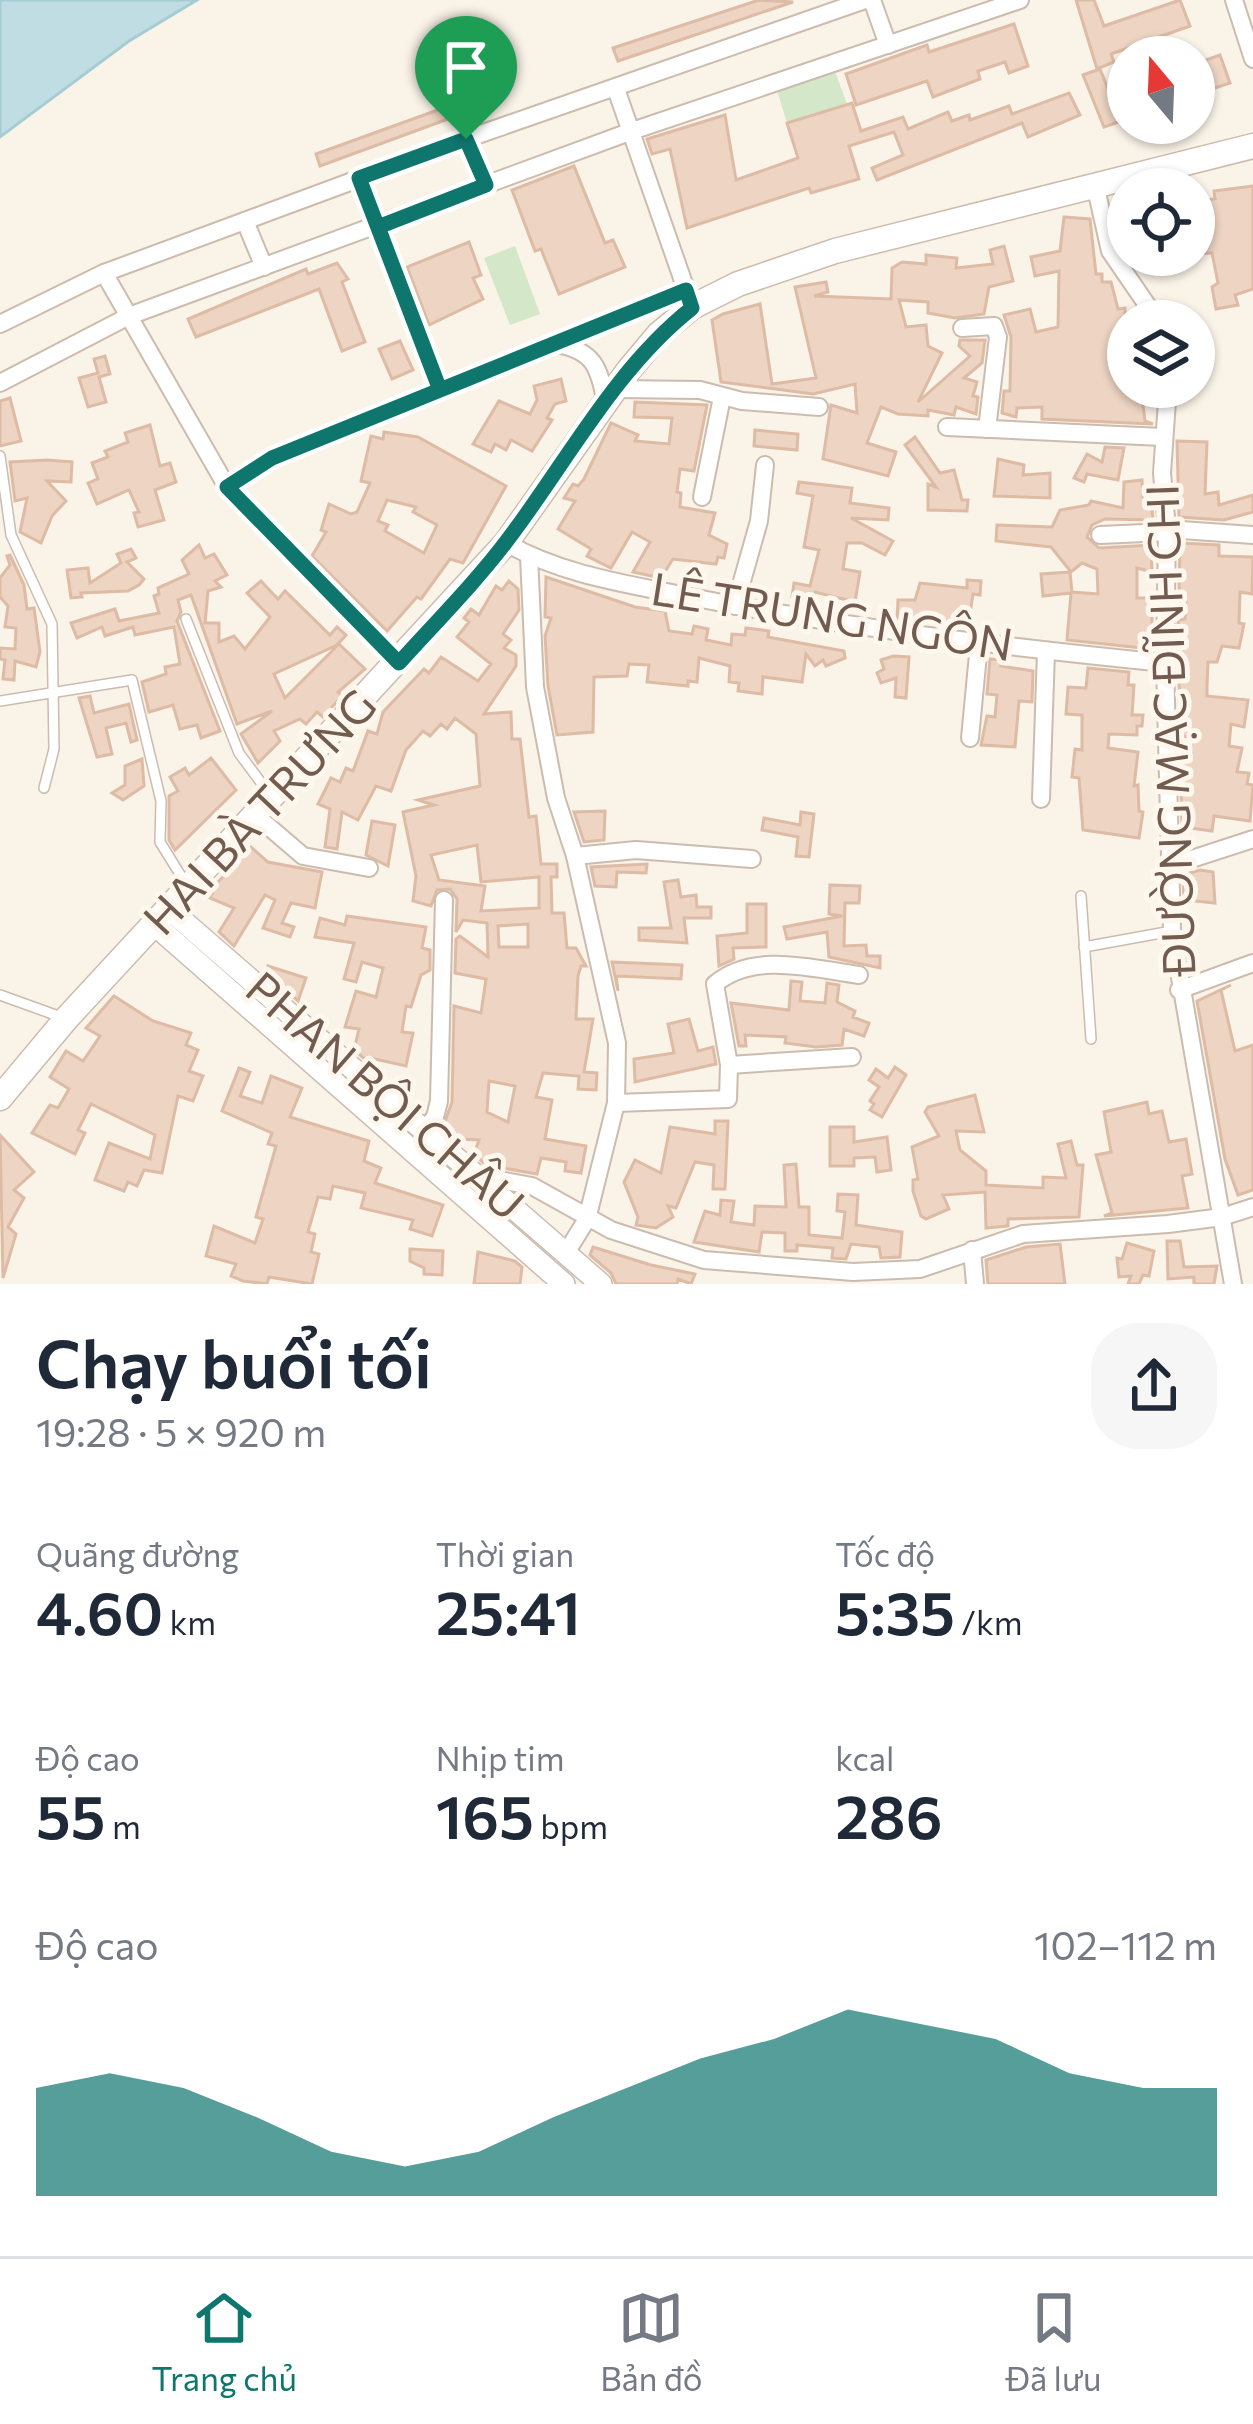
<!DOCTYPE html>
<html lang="vi">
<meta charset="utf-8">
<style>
body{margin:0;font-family:Commissioner,sans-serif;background:#f6f6f7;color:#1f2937;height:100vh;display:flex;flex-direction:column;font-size:45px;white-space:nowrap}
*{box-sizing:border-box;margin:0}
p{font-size:39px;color:#747a83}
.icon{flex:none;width:66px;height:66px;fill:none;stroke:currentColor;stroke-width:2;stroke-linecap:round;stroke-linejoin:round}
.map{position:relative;height:1284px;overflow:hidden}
.details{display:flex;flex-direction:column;background:#fff;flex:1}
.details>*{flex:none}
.needle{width:78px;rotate:341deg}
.controls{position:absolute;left:1107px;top:36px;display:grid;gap:24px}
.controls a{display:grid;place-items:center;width:108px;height:108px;border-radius:50%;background:#fff;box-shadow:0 3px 9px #0004;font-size:60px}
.pin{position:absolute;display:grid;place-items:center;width:102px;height:102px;color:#fff;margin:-123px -51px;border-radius:50% 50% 50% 0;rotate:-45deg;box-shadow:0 0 12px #0007}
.pin .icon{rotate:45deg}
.round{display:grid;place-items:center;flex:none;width:126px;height:126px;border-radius:48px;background:#f6f6f7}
.summary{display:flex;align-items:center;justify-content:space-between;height:204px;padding:0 36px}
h1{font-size:66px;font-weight:600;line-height:90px}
.figures{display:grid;grid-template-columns:repeat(3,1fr);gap:18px;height:204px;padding:12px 36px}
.figures div{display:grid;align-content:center}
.figures b{font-size:60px;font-weight:600}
.figures small{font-size:33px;font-weight:400}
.figures p{font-size:33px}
.chart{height:336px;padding:24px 36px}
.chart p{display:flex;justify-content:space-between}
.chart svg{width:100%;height:216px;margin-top:12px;fill:#0f766e;opacity:.7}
.menu{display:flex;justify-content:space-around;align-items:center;height:168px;border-top:3px solid #e0e1e3;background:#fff;font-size:33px;color:#747a83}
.menu a{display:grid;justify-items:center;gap:6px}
.menu .active{color:#0f766e}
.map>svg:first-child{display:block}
.green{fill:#d4e7c8}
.water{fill:#bfdde2;stroke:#a6ccd3;stroke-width:3}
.building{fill:#edd4c3;stroke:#debba5;stroke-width:3;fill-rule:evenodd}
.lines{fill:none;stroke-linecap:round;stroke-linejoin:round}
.service-casing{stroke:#cbbcaf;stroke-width:12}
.minor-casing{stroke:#cbbcaf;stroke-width:20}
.tertiary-casing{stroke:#cbbcaf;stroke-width:24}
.secondary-casing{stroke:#cdbcad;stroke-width:27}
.service{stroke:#fff;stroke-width:9}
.minor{stroke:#fff;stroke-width:16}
.tertiary{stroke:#fff;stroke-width:21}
.secondary{stroke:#fff;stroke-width:24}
.route-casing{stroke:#fff;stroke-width:24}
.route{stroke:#0f766e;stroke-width:15}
.labels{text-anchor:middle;stroke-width:10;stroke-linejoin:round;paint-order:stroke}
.street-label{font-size:45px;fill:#725b4f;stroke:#fdf7ee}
</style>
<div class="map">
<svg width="1253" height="1284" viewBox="0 0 1253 1284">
<rect width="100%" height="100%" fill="#faf3e8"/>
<g class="green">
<path d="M834,69L847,104L787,123L777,90Z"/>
<path d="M515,246L540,314L510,325L484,258Z"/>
</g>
<path class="water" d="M0,0H197L129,41L0,137Z"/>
<g class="building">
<path d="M759,0L793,2L618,61L613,48Z"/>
<path d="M1076,0H1094L1104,26L1180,0L1190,26L1111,54L1114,62L1097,69Z"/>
<path d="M1014,24L1028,66L1009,73L1005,62L978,71L980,79L933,97L927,81L856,105L846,74L927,45L929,52Z"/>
<path d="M1220,55L1230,83L1194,95V78L1200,76L1195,64Z"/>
<path d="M1100,69L1121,121L1104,127L1083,75Z"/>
<path d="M1069,93L1080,115L1028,137L1022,123L877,180L872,168L903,155L894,132L849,146L859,179L811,193L809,188L687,228L670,149L652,154L647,139L725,115L736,180L798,158L787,123L852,103L861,131L903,117L908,129L948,112L952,121L969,115L970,120L1009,106L1012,114Z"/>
<path d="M482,94L486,105L320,166L316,154Z"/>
<path d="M574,166L605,243L613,240L625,267L559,294L541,249L535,251L512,190Z"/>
<path d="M1253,186V289L1235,295L1238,305L1216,309L1212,287L1218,283L1212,253L1194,254V201L1215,199L1214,191Z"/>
<path d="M1064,217L1090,219L1096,274H1102V282H1111L1118,309L1125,308L1128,389H1141L1145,421L1153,424L1042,419V407L1017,408L1016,417L1002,413L1004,391H1010L1011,337L1004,315L1030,309L1036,332L1058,327L1059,271L1035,276L1031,257L1060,251Z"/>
<path d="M469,242L481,275L473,278L483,299L429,325L407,267Z"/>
<path d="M1004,246L1013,281L989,287L984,314L955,318L928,313V302L899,300L906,327L926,325L928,346L942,353L918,402L970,356L959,346L960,340H985L982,363L964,378L977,382L973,396L978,397L976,414L956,407L954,415L928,410V416L898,414L881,407L867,443L896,452L888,476L823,459L831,405L857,413L855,384L813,394L721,382L712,320L723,314L760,304L772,384L816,378L795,287L826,282L828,292L814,296L891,299L892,268L902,262L926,264V255L957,258L956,268L993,264L990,250Z"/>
<path d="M337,263L348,279L342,282L365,342L342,351L319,289L196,337L188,319L306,269L308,274Z"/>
<path d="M400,341L413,370L392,379L379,349Z"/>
<path d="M105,356L110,374L99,377L106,402L88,407L79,378L98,373L94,359Z"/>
<path d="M561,379L566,401L555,404L547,418L552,420L532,451L511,440L506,450L495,444L491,452L473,444L499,401L530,414L537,400L534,386Z"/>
<path d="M10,398L21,441L0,446V401Z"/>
<path d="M635,402L707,405L694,471L680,469L677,492L681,493L680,507L715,513L709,535L727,544L724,558L718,557L716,564L673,559L661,578L633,572L650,542L632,532L611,568L587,556L591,549L558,529L575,501L564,498L573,484L578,486L584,479L611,423L638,435L635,441L669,444L672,418L634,417Z"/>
<path d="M150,425L160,466L170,463L176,482L155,490L164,520L138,527L134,513L139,512L129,490L97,504L88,483L98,479L92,463L108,457L105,451L128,442L125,433Z"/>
<path d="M755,430L798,434L797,450L754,446Z"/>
<path d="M384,432L418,437L506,486L463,563L450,559L421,599L417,597L387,631L312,556L326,532L321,530L329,504L351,514L357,512L370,483L361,481L371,436L383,439ZM387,500L416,507L413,512L437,525L424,553L385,531L388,525L378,521Z"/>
<path d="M915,437L940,473L954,470L962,500H968L967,511L928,510V484L936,487L905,445Z"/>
<path d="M1177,441L1207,442L1205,494L1218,492L1219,505L1253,495V512L1224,520L1179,517Z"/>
<path d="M1105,447L1124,448L1118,480L1087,474L1084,482L1074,478L1087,454L1102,462Z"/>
<path d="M998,459L1024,465L1023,475L1050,473V498L994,496Z"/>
<path d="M47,460L72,462L71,482L47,481L66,501L52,516L41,543L20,532L27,498L15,501L10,462Z"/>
<path d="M1142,480L1143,497H1151L1153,520L1105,519L1092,525L1087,537L1099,548L1151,545L1152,572L1137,568V598H1152V649L1067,640L1071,593L1043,596L1041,574L1070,572L1072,592L1098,594L1097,569L1082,563L1071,572L1051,547L996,541L997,525L1052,527L1060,510L1089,505L1091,501L1123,508L1124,482Z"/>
<path d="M799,482L852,488L850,503L889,508L888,520L851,518L893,541L885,555L862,543H847L843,569L860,572L855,602L815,592L813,601L792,597L794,583L810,586L819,550L804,547L813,496L797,493Z"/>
<path d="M1180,543L1219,545V556L1253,557L1252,594L1240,592L1239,623L1244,624L1239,648L1222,646L1217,662H1208L1207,686V696L1248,700L1244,727L1231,724L1229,746L1242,748L1237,772L1249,773L1247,784L1253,785L1250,821L1214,816L1212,831L1182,827L1180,757L1191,759L1192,737L1180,736L1178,620L1185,619L1186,595L1179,594Z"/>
<path d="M199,545L205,558L214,554L227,575L215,581L221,587L208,591L205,623H219V642L234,636L245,649L270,617L247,593L261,581L278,599L285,591L330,635L337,627L346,635L337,645L274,674L285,698L339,644L365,669L338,692L342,696L323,717L317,712L306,724L300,719L274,731L280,741L258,763L241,734L272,711L237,724L191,595L178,600L181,612L177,621L220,731L201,738L197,725L180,729L173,705L149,712L142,682L166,674L165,667L180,664L174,627L135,635L133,627L105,636L102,627L77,638L71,623L115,609L119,621L159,613L154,596L159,594L158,588L189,574L182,560Z"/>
<path d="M131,549L136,558L127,562L144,579L139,585L128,591L81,593L82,597L71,598L67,570L88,568L90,583L121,563L117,554Z"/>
<path d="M10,555L24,585L27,609L34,608L40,652L36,667L15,661L14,680L3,679L5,660L0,659V648L15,649L16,628L5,627L8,606L0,597V578L10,565L7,556Z"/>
<path d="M546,577L635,607L665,611L669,631L692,634L694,626L708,629L706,640L731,645L732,634L745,635L746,628L769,631L768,637L844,651L845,658L826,666L823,660L815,666L806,654L802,682L763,677L762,694L738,691L739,683L729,682L730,666L699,658L697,682L688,681V686L647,682L649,665L629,664L627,676L594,677L593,732L557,735L548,686L545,636L551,618L545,617Z"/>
<path d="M967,580L981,581L980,595L973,594L968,627L897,619L898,600H915L920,583L967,588Z"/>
<path d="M509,581L518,589L519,610L503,634L511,640L504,648L516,655V666L484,714L511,712L512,739H520L529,817L536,816L541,864H557V877H551L552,913H564L567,948H576L586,966H581L578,976L576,1019H593L584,1072L597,1073L596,1090L578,1089L579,1076L543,1073L536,1097L552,1100L545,1139L586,1146L581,1173L565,1171L566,1162L541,1158L537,1174L486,1165L474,1154L479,1140L457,1139L443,1127L452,1102L454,1006L481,1013L486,979L455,973L456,939L460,936L488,957L487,923L463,920L456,932L457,899L450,889L437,890L431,906L413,901L416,876L403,812L434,805L418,800L480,786L476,734L455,718L447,729L441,724L430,736L423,731L406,750L391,791L376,786L358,820L342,812L337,849L325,847L330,809L318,804L331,778L340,782L346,768L353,771L368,731L377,734L383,712L424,669L429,673L441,657L478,681L491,664L457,637L469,622L464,618L471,609L479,615L496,586L502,590ZM477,845L481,882L539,877V908L481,911L485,886L439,880L431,855ZM528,924V947H499L498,926ZM489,1081L515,1086L508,1122L487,1112Z"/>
<path d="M893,656L909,657L906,698L895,697L896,678L881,683L877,673L884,669L881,660Z"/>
<path d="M990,659L1002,660L1001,666L1033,671L1032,702L1019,701L1015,747L981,745L987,716L995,717L997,695L987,694Z"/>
<path d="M1088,668L1129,672L1128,685H1134L1132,715H1143L1142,726H1137V735L1109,734L1108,748L1138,752L1134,786L1138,785L1139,811L1143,812L1139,838L1083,830L1079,778L1072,777L1075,749L1082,750V715L1066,714L1068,687L1086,688Z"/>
<path d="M90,696L94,713L129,704L137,740L131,742L126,723L106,728L112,754L97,757L79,698Z"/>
<path d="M211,758L236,790L175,850L169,840V796L178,791L170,777L185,768L189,775Z"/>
<path d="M142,759L144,786L123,800L112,793L125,785V766Z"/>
<path d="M605,811L604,840L584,842L574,812Z"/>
<path d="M801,812L814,814L809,857L796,856L798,837L762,830L764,818L800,825Z"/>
<path d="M372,821L395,825L388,866L366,855Z"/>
<path d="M251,847L268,862L322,872L315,908L291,903L282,923L294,927L290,937L263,928L275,900L265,895L234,946L219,932L234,908L210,898L217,883Z"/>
<path d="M647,864L646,873L617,872L616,887L595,886L591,867Z"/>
<path d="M1200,870L1213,872L1215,903L1184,900L1183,875Z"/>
<path d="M678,880L681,897L696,895L697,907H711V918H684L687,943L639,940V928H671L664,882Z"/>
<path d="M830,885L860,886L859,903H845L844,946L866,945L867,956H880V968L829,957L827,932L787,939L784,927L842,916L829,914Z"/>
<path d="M747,904H766V947L733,948L734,959L719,966L717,936L747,933Z"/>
<path d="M347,916L426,927L422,948L430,950V970L421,975L411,1007L406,1006L402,1032L413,1033L406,1066L375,1059L373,1066L354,1050L359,1029L345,1027L356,991L376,997L383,968L362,962L356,982L344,979L354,943L315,937L320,918L345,925Z"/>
<path d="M612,962L682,965L681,979L616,976L618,991Z"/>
<path d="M268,966L306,978L298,1001L266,973Z"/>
<path d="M791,981L802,982L800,1001L825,1003L827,983L839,985L837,1002L855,1011L853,1017L869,1023L864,1036L844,1029L842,1045L816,1047L785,1043L786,1037L745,1035L746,1046H739L731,1003L789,1010Z"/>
<path d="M1231,985L1221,990L1235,1051L1253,1045V1190L1238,1195L1225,1159L1197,1001Z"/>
<path d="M114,996L153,1021L191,1033L186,1045L198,1050L189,1071L203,1076L193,1101L178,1096L162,1173L144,1170L137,1186L128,1182L124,1191L95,1180L109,1143L150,1159L155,1135L91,1104L78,1130L85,1133L75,1154L32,1133L50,1105L58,1108L69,1089L50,1077L66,1051L83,1061L100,1036L86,1028Z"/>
<path d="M689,1019L698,1051L713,1047L716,1064L635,1082L634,1059L674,1053L668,1024Z"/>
<path d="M895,1067L906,1075L882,1117L870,1110L874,1104L870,1101L879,1087L869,1080L876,1069L888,1078Z"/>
<path d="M239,1068L250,1072L240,1096L262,1103L271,1076L302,1088L290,1117L369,1141L364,1161L381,1168L375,1183L443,1205L432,1236L410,1229L413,1220L361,1208L365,1193L333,1186L330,1199L318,1197L308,1232L315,1234L311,1252L319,1254L312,1284L269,1277L267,1284L243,1281L231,1276L236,1264L206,1256L214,1226L255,1243L263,1219L256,1217L276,1146L268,1144L272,1133L222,1111Z"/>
<path d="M975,1095L984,1132L956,1131L960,1150L986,1171V1185L1043,1188V1177L1066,1178L1058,1144L1071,1141L1077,1165H1083L1079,1217L1008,1219V1226L986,1228L985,1192L943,1195L949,1209L926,1219L921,1216L913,1191V1180L918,1179L912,1147L939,1136L925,1112L928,1107Z"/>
<path d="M1147,1102L1149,1114L1162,1111L1169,1142L1186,1139L1192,1174L1182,1176L1188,1208L1104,1216L1112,1213L1096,1155L1111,1152L1104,1112Z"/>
<path d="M715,1121H728L725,1189H713L714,1165L695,1162L676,1208L668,1206L673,1217L656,1228L636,1225L638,1217L624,1182L635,1160L661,1173L670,1127L715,1134Z"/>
<path d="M830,1127H854V1142L887,1137L891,1170L877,1172L875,1157L854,1158V1166H830Z"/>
<path d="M0,1135L34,1172L14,1190L24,1198L8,1227L16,1234L3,1278Z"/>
<path d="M796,1164L799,1207H809V1235L842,1238L845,1212L837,1211L838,1194L858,1195L856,1225L902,1232L900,1257L881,1258L879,1247L851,1244L846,1259L832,1258L833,1248L797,1245V1251H785V1233L762,1232L759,1252L694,1242L705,1211L720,1215L721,1200L734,1201L731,1222L754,1225L755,1206L786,1207L784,1165Z"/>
<path d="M1167,1241H1180L1184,1267L1217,1266L1214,1284H1194V1277L1168,1279Z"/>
<path d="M1127,1243L1154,1251L1149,1276L1143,1275L1139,1284H1128L1131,1276L1119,1277L1117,1258L1122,1259Z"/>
<path d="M1060,1244L1065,1284H988L986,1260L1026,1247Z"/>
<path d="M593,1247L651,1265L695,1274L691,1284L678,1279L677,1284H616L611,1273L590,1255Z"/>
<path d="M410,1249L443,1251L442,1275L424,1274V1268L410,1261Z"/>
<path d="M478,1252L515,1261L522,1267L520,1284H474Z"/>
</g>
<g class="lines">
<defs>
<g id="service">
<path d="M0,456L11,535L52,624L54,749L44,788"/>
<path d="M186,619L239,753L271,796"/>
<path d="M0,701L132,680L161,801L160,842L186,884"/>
<path d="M1081,896L1091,1039"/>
<path d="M1084,947L1172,931"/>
<path d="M0,995L61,1017"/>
</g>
<g id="minor">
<path d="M872,0L888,45"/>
<path d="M1234,0L1253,59"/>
<path d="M616,89L689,298"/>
<path d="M466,139L486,185"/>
<path d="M359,178L440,390"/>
<path d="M1095,184L1110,251L1158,321"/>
<path d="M245,221L264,267"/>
<path d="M104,273L227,487L399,663"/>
<path d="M0,324L104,273L466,139L865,0"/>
<path d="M962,328L994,326L998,337L987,429"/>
<path d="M557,344C594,351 599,367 606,403"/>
<path d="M0,383L129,316L632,131L1020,0"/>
<path d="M1168,387L1162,473L1167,529L1165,663L1172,931L1233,1284"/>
<path d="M615,389L700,390L742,401L819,407"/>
<path d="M947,427L1162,437"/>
<path d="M227,487L273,458L686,290"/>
<path d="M702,497L722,397"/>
<path d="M1167,529L1253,535"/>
<path d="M1100,535L1167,532"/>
<path d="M506,543C562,575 628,584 691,597C848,628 1005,647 1165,663"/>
<path d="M529,556L535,687L556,798L575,856L617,1043L616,1103L587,1219L566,1253"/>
<path d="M735,606L759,521L765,465"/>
<path d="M970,738L979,644"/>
<path d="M1041,799L1046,651"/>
<path d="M254,814L303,856L369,868"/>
<path d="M575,856L636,850L752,859"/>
<path d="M1167,867L1253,839"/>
<path d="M1179,990L1253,963"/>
<path d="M729,1065L852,1057"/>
<path d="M616,1103L728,1099L729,1065L715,984C754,951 813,969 859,975"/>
<path d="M425,1129L435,1117L439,1101L444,900"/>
<path d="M478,1176L532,1186L611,1230L704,1260L853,1272L920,1269L1023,1234L1168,1224L1222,1217L1253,1207"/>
<path d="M972,1250L975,1284"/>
</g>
<g id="tertiary">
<path d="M169,909L601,1284"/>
<path d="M155,925L564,1284"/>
</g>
<path id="secondary" d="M0,1098L66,1019L506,543L628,371L659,334L692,307L738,284L835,251L1253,146"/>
</defs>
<use href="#service" class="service-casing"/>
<use href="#minor" class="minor-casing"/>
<use href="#tertiary" class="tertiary-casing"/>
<use href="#secondary" class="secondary-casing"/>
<use href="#service" class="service"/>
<use href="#minor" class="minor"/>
<use href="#tertiary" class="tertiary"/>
<use href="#secondary" class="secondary"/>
</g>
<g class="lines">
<defs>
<path id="route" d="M466,139L486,185L378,227L440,390L272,458L227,487L399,663C436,622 476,582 509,538C568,460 615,369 692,308L686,290L440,390L359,178L466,139"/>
</defs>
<use href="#route" class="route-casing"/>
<use href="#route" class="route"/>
</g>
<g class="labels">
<g class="street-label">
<text transform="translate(832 617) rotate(9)" y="16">LÊ TRUNG NGÔN</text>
<text transform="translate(1171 730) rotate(-92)" y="16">ĐƯỜNG MẠC ĐĨNH CHI</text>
<text transform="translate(260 812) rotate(-47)" y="16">HAI BÀ TRƯNG</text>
<text transform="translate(385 1096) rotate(41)" y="16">PHAN BỘI CHÂU</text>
</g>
</g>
</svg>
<div class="controls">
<a><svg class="needle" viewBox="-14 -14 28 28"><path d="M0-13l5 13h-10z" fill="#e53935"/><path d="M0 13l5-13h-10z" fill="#747a83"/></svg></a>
<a><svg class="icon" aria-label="locate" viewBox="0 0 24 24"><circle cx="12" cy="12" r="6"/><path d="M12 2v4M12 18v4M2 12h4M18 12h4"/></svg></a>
<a><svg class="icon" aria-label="layers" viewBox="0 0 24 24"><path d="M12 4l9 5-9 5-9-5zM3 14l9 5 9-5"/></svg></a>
</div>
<div class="pin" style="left:466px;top:139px;background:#1e9e55"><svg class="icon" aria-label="arrive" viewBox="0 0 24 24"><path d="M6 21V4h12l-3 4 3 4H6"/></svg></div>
</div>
<section class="details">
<div class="summary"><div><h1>Chạy buổi tối</h1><p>19:28 · 5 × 920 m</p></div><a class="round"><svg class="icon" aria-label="share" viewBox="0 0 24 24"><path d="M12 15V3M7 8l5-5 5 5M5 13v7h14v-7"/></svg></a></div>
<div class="figures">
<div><p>Quãng đường</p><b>4.60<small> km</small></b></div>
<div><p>Thời gian</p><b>25:41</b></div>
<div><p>Tốc độ</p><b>5:35<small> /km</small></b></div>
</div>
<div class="figures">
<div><p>Độ cao</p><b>55<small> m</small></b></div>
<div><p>Nhịp tim</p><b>165<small> bpm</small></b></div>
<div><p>kcal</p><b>286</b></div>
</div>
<div class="chart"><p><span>Độ cao</span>102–112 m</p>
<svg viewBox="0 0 160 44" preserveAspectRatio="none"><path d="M0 44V22L10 19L20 22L30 28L40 35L50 38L60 35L70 28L80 22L90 16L100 12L110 6L120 9L130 12L140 19L150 22L160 22V44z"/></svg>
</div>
</section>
<nav class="menu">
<a class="active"><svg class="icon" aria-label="home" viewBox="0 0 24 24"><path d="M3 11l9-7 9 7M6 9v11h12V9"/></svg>Trang chủ</a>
<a><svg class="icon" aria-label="map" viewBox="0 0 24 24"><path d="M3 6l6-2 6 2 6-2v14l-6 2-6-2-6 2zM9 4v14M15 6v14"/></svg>Bản đồ</a>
<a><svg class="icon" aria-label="saved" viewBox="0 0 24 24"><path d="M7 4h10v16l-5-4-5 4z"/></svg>Đã lưu</a>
</nav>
